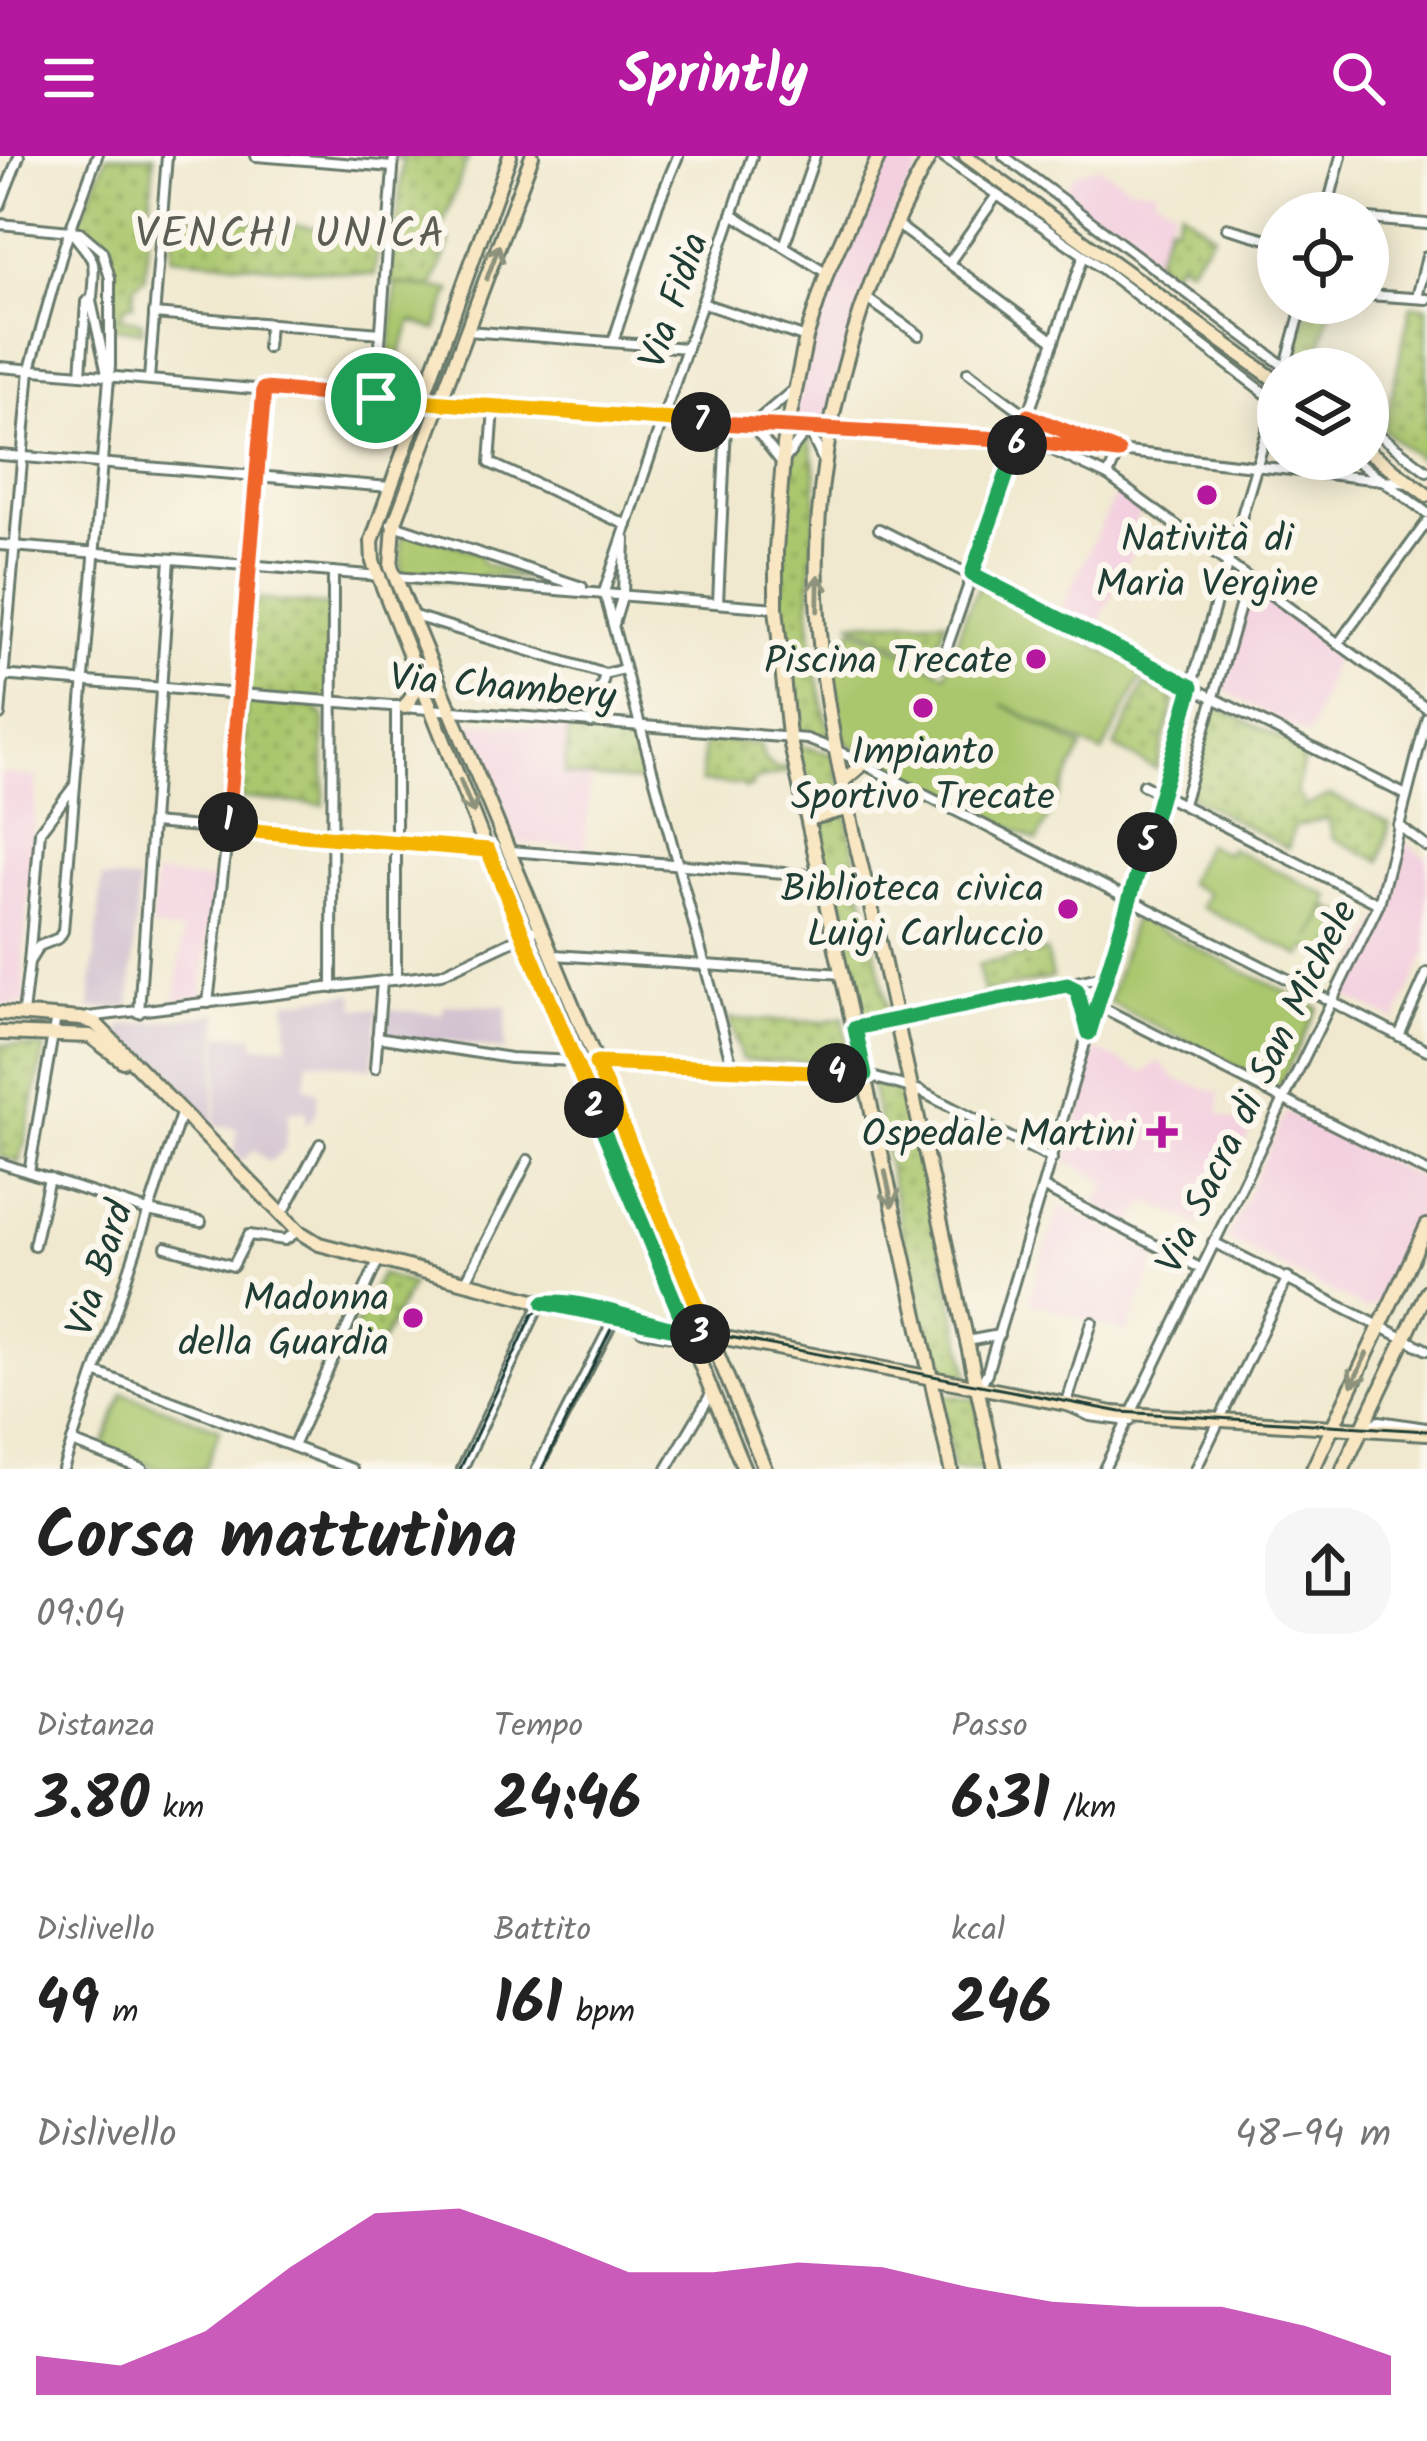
<!DOCTYPE html>
<html lang="it">
<meta charset="utf-8">
<style>
body{margin:0;font-family:Kalam,sans-serif;background:#f6f6f6;color:#222;height:100vh;display:flex;flex-direction:column;font-size:45px;white-space:nowrap}
*{box-sizing:border-box;margin:0}
p{font-size:39px;color:#767676}
.icon{flex:none;width:66px;height:66px;fill:none;stroke:currentColor;stroke-width:2;stroke-linecap:round;stroke-linejoin:round}
.map{position:relative;height:1313px;overflow:hidden}
.panel{display:flex;flex-direction:column;background:#fff;flex:1}
.panel>*{flex:none}
.controls{position:absolute;left:1257px;top:36px;display:grid;gap:24px}
.controls a{display:grid;place-items:center;width:132px;height:132px;border-radius:50%;background:#fff;box-shadow:0 6px 30px #0003;font-size:60px}
.pin{position:absolute;display:grid;place-items:center;width:102px;height:102px;color:#fff;margin:-51px;border:6px solid #fff;border-radius:50%;box-shadow:0 3px 12px #0007}
.km{position:absolute;width:60px;height:60px;margin:-30px;border-radius:50%;background:#222;color:#fff;font-size:33px;line-height:60px;text-align:center}
.round{display:grid;place-items:center;flex:none;width:126px;height:126px;border-radius:48px;background:#f6f6f6}
.head{display:flex;align-items:center;justify-content:space-between;height:204px;padding:0 36px}
h1{font-size:66px;font-weight:700;line-height:90px}
.metrics{display:grid;grid-template-columns:repeat(3,1fr);gap:18px;height:204px;padding:12px 36px}
.metrics div{display:grid;align-content:center}
.metrics b{font-size:60px;font-weight:700}
.metrics small{font-size:33px;font-weight:400}
.metrics p{font-size:33px}
.chart{height:336px;padding:24px 36px}
.chart p{display:flex;justify-content:space-between}
.chart svg{width:100%;height:216px;margin-top:12px;fill:#b5179e;opacity:.7}
header{display:flex;justify-content:space-between;align-items:center;height:156px;padding:0 36px;background:#b5179e;color:#fff;font-size:54px;font-weight:700}
.map>svg:first-child{display:block}
.built{fill:#f3cfdf}
.industrial{fill:#cfbdce}
.grass{fill:url(#grass-dots);stroke:#658251;stroke-width:3}
.garden{fill:#abc76e;stroke:#658251;stroke-width:3}
.lines{fill:none;stroke-linecap:round;stroke-linejoin:round}
.street-casing{stroke:#68796a;stroke-width:14}
.secondary-casing{stroke:#68796a;stroke-width:18}
.street{stroke:#fff;stroke-width:8}
.secondary{stroke:#f9e7c3;stroke-width:12}
.tram{stroke:#1f3d34;stroke-width:3}
.oneway{stroke:#8c927c}
.split-1-casing{stroke:#fff;stroke-width:24}
.split-2-casing{stroke:#fff;stroke-width:24}
.split-3-casing{stroke:#fff;stroke-width:24}
.split-4-casing{stroke:#fff;stroke-width:24}
.split-5-casing{stroke:#fff;stroke-width:24}
.split-6-casing{stroke:#fff;stroke-width:24}
.split-7-casing{stroke:#fff;stroke-width:24}
.split-8-casing{stroke:#fff;stroke-width:24}
.split-1{stroke:#f0652b;stroke-width:15}
.split-2{stroke:#f5b400;stroke-width:15}
.split-3{stroke:#22a559;stroke-width:15}
.split-4{stroke:#f5b400;stroke-width:15}
.split-5{stroke:#22a559;stroke-width:15}
.split-6{stroke:#22a559;stroke-width:15}
.split-7{stroke:#f0652b;stroke-width:15}
.split-8{stroke:#f5b400;stroke-width:15}
.poi-dot{fill:#b5179e;stroke:#fbf7ec;stroke-width:4.5}
.labels{text-anchor:middle;stroke-width:12;stroke-linejoin:round;paint-order:stroke}
.street-label{font-size:39px;fill:#1f3d34;stroke:#fbf7ec}
.poi-label{font-size:39px;fill:#1f3d34;stroke:#fbf7ec;text-anchor:end}
.neighbourhood-label{font-size:42px;letter-spacing:3px;fill:#5c5d55;stroke:#fbf7ec}
</style>
<header><svg class="icon" aria-label="menu" viewBox="0 0 24 24"><path d="M4 6h16M4 12h16M4 18h16"/></svg>Sprintly<svg class="icon" aria-label="search" viewBox="0 0 24 24"><circle cx="10" cy="10" r="6"/><path d="M15 15l6 6"/></svg></header>
<div class="map">
<svg width="1427" height="1313" viewBox="0 0 1427 1313">
<defs>
<pattern id="grass-dots" width="8" height="8" patternUnits="userSpaceOnUse" patternTransform="scale(3)"><rect width="8" height="8" fill="#abc76e"/><path d="M2 2h.1M6 6h.1" fill="none" stroke="#8ba35b" stroke-width="1.8" stroke-linecap="round"/></pattern>
</defs>
<rect width="100%" height="100%" fill="#fbf7ec"/>
<filter id="ink" filterUnits="userSpaceOnUse"><feTurbulence type="fractalNoise" baseFrequency=".00833" numOctaves="2"/><feDisplacementMap in="SourceGraphic" scale="24" xChannelSelector="R" yChannelSelector="G"/><feConvolveMatrix kernelMatrix="1 2 1 2 8 2 1 2 1" color-interpolation-filters="sRGB"/></filter>
<filter id="wash" filterUnits="userSpaceOnUse"><feTurbulence type="fractalNoise" baseFrequency=".004" numOctaves="4" result="noise"/><feDisplacementMap in="SourceGraphic" scale="48" xChannelSelector="R" yChannelSelector="G"/><feGaussianBlur stdDeviation="2.7" result="paint"/><feColorMatrix in="noise" values="0 0 0 0 0 0 0 0 0 0 0 0 0 0 0 0 0 1.4 0 .05"/><feComposite in="paint" operator="in"/></filter>
<g filter="url(#wash)">
<rect width="100%" height="100%" fill="#f0e9cf"/>
<g class="built">
<path d="M884,0H926L896,56L830,266L793,264L809,183L830,116Z"/>
<path d="M1099,10L1129,30L1158,33L1154,40L1175,52L1154,105L1062,37L1076,17Z"/>
<path d="M1117,335L1142,355L1135,367L1143,372L1097,472L1061,454Z"/>
<path d="M1251,433L1337,495L1309,580L1221,533Z"/>
<path d="M468,566L569,574L565,619L591,621L585,692L517,686Z"/>
<path d="M0,617L37,621L23,805L25,847L0,851Z"/>
<path d="M1402,684L1427,702V795L1396,865L1344,839L1385,753Z"/>
<path d="M156,718L215,725L201,841L175,844L183,776L151,772Z"/>
<path d="M1095,893L1144,917L1159,905L1176,923L1220,937L1219,957L1236,966L1241,956L1256,964L1204,1071L1147,1045L1131,1071L1094,1051L1108,1026L1067,1006Z"/>
<path d="M1286,956L1425,1025L1427,1042L1377,1148L1365,1153L1226,1083Z"/>
<path d="M1060,1049L1159,1099L1127,1177L1029,1145Z"/>
</g>
<g class="industrial">
<path d="M102,722L138,726L130,851L90,853Z"/>
<path d="M354,837L356,852L378,853L373,912L308,904L305,931L318,936L317,956L306,970V955H289L285,993L269,1006L254,994L242,1005L235,998L237,972L216,969L220,879H253L255,890L288,889L286,846Z"/>
<path d="M446,849L507,850L505,895L446,884L443,889L380,880L382,853L441,858Z"/>
<path d="M219,857L213,977L119,883L121,870Z"/>
</g>
<g class="grass">
<path d="M107,0H154L145,122L134,130L133,149H126L120,161L142,166V175L114,172C114,122 120,102 78,69Z"/>
<path d="M377,0H469L438,80L450,85L433,131L390,127L403,3Z"/>
<path d="M1181,53L1214,78L1188,112L1179,105L1169,117L1154,105L1169,67L1175,69Z"/>
<path d="M174,59L377,77L375,119L171,101Z"/>
<path d="M1310,147H1332L1315,213H1299L1293,209Z"/>
<path d="M1411,149L1427,150V309L1384,275Z"/>
<path d="M809,281C825,341 809,396 810,457C811,500 822,543 831,585L795,573L779,455L785,317L801,284Z"/>
<path d="M246,442L332,450L331,545L239,538Z"/>
<path d="M946,464L932,507L850,466Z"/>
<path d="M1145,528L1175,543L1156,613L1115,591Z"/>
<path d="M246,546L315,551L324,560V649L239,642Z"/>
<path d="M1216,550L1306,595L1296,636L1306,650L1330,639L1390,667L1380,705L1333,682L1328,662L1294,671L1288,692L1189,640Z"/>
<path d="M569,574L634,580L646,626L564,619Z"/>
<path d="M704,584L760,588L764,603L776,613L787,611L788,616L752,625V631L745,633L744,629L701,626Z"/>
<path d="M796,588L834,599L890,863L861,870Z"/>
<path d="M534,780L694,1159L691,1160L530,782Z"/>
<path d="M1046,795L1052,822L984,836L978,809Z"/>
<path d="M843,861L850,908L742,904L729,863L822,866Z"/>
<path d="M0,888L45,892L20,1007L0,1000Z"/>
<path d="M870,924L907,936L969,1219L931,1213Z"/>
<path d="M381,1118L412,1128L377,1195L348,1184Z"/>
<path d="M941,1238L975,1243L990,1313H953Z"/>
</g>
<g class="garden">
<path d="M396,128L451,134L436,174L412,165L394,213L389,211Z"/>
<path d="M405,373L480,397L482,407L530,423L481,419V427L402,421L401,386Z"/>
<path d="M979,430L1145,515L1102,597L1002,548L1082,592L1037,685L844,586L833,517L853,472L946,518L966,456Z"/>
<path d="M1206,688L1227,698L1230,692L1331,741L1311,783L1329,751L1348,760L1327,802L1307,791L1302,800L1201,751L1208,737L1187,727Z"/>
<path d="M1134,761L1318,852L1278,932L1109,846Z"/>
<path d="M123,1237L220,1273L205,1313H159L102,1292Z"/>
</g>
</g>
<g filter="url(#ink)">
<g class="lines">
<defs>
<g id="street">
<path d="M256,0L393,11"/>
<path d="M941,0L1084,99L1278,247"/>
<path d="M1004,0L1288,213"/>
<path d="M0,49L19,0"/>
<path d="M1326,57L1341,0"/>
<path d="M732,58L827,117"/>
<path d="M1368,63L1427,68"/>
<path d="M0,68L80,76L102,95L110,122V210L75,629"/>
<path d="M896,68L1054,185"/>
<path d="M1227,72L1278,86"/>
<path d="M71,75C95,107 96,99 92,141L86,146L81,218"/>
<path d="M784,90L815,0"/>
<path d="M949,107L997,39"/>
<path d="M1368,139L1427,143"/>
<path d="M866,142L919,179"/>
<path d="M1417,142L1427,100"/>
<path d="M91,145L107,218"/>
<path d="M702,147L806,182"/>
<path d="M154,158L380,177"/>
<path d="M467,175L687,192"/>
<path d="M613,186L658,48L678,0"/>
<path d="M267,192L269,167"/>
<path d="M0,211L440,249L1019,284L1408,327"/>
<path d="M1285,213L1303,147"/>
<path d="M968,216L1028,260L1104,290"/>
<path d="M149,223L167,0"/>
<path d="M376,241L394,0"/>
<path d="M494,252L490,307L627,369"/>
<path d="M753,268L792,235"/>
<path d="M752,269L782,307L807,274"/>
<path d="M1368,270L1427,315"/>
<path d="M809,274L823,304"/>
<path d="M1037,287L1108,320L1118,296"/>
<path d="M0,299L390,331"/>
<path d="M1354,303L1427,357"/>
<path d="M1108,320L1427,552"/>
<path d="M391,368L582,431"/>
<path d="M879,373L1406,639"/>
<path d="M0,389L381,420"/>
<path d="M396,421L776,452"/>
<path d="M604,436L733,913"/>
<path d="M604,436L752,0"/>
<path d="M718,447L726,268"/>
<path d="M411,459L605,518L624,513"/>
<path d="M614,468L623,438L625,383"/>
<path d="M1338,488L1427,366"/>
<path d="M940,511L1084,99"/>
<path d="M0,519L807,583L838,595L1427,894"/>
<path d="M0,559L30,213L64,91L97,0"/>
<path d="M591,567L605,518"/>
<path d="M75,629L63,775L59,782L39,790L29,806L40,675Z"/>
<path d="M1143,629L1379,748"/>
<path d="M1183,648L1248,423"/>
<path d="M151,667L486,694"/>
<path d="M1398,669L1427,691"/>
<path d="M510,695L822,720"/>
<path d="M554,799L843,818"/>
<path d="M396,824V550"/>
<path d="M1067,829L1097,849L1427,1016"/>
<path d="M332,832L333,416"/>
<path d="M1078,835L1088,873"/>
<path d="M208,847L228,673L264,233"/>
<path d="M23,857L29,807"/>
<path d="M139,857L170,403"/>
<path d="M88,861L441,818L540,772"/>
<path d="M855,872L1105,820"/>
<path d="M1399,880L1427,817"/>
<path d="M377,881L510,902L575,905"/>
<path d="M599,907L865,919L918,934L1052,1003"/>
<path d="M375,912L382,826"/>
<path d="M0,1007L148,1055L201,1066"/>
<path d="M29,1016L56,861"/>
<path d="M1044,1032L1200,1112"/>
<path d="M283,1057L320,988"/>
<path d="M1213,1086L1427,1194"/>
<path d="M34,1089L49,1022"/>
<path d="M166,1091L233,1110L249,1079L285,1084L298,1075"/>
<path d="M465,1127L528,1004"/>
<path d="M1092,1166L1066,1249L1090,1260L1130,1265"/>
<path d="M632,1167L643,1175L678,1181L687,1176"/>
<path d="M967,1185L999,1179"/>
<path d="M95,1216L352,1313"/>
<path d="M980,1230L987,1217L1278,238"/>
<path d="M1365,1272L1379,1265L1426,1272"/>
<path d="M72,1286L142,1313"/>
<path d="M293,1290L378,1105"/>
<path d="M63,1313L181,958"/>
<path d="M462,1313L536,1156L544,1148"/>
<path d="M537,1313L615,1161"/>
<path d="M667,1313L711,1238"/>
<path d="M1104,1313L1379,748L1427,561"/>
<path d="M1196,1313L1288,1121"/>
</g>
<g id="secondary">
<path d="M510,0L383,353L372,385L373,406L487,694L744,1313"/>
<path d="M532,0L394,369L391,411L765,1313"/>
<path d="M879,0L827,117L806,182L784,289L776,394V452L789,580L951,1313"/>
<path d="M930,0C853,137 808,302 818,461C825,578 859,694 884,808C920,977 959,1145 995,1313"/>
<path d="M966,0L1278,226"/>
<path d="M1368,295L1427,339"/>
<path d="M405,551L421,527"/>
<path d="M844,624L863,608"/>
<path d="M808,663L850,652"/>
<path d="M0,857L81,863L95,867L298,1075L319,1088L549,1148L1113,1257L1427,1277"/>
<path d="M0,877L90,880L123,905"/>
<path d="M1313,1313L1427,1070"/>
<path d="M1343,1313L1427,1135"/>
</g>
</defs>
<use href="#street" class="street-casing"/>
<use href="#secondary" class="secondary-casing"/>
<use href="#street" class="street"/>
<use href="#secondary" class="secondary"/>
<g class="tram">
<path d="M460,1313L533,1158L552,1147L1121,1256L1427,1275"/>
<path d="M542,1313L612,1171L639,1168"/>
</g>
</g>
<defs><path id="oneway-shaft" d="M-6 0H5M1.5-3L5.5 0L1.5 3" fill="none" stroke-width="1.6" stroke-linecap="round" stroke-linejoin="round" transform="scale(3)"/></defs>
<g class="oneway">
<use href="#oneway-shaft" transform="translate(493 106) rotate(-70)"/>
<use href="#oneway-shaft" transform="translate(818 437) rotate(-89)"/>
<use href="#oneway-shaft" transform="translate(467 641) rotate(68)"/>
<use href="#oneway-shaft" transform="translate(889 1033) rotate(78)"/>
<use href="#oneway-shaft" transform="translate(1359 1214) rotate(115)"/>
</g>
</g>
<g class="lines" filter="url(#ink)">
<defs>
<path id="split-1" d="M228,666L264,233L376,242"/>
<path id="split-2" d="M228,666V673L488,694L594,952"/>
<path id="split-3" d="M594,952L687,1175L675,1173C632,1164 588,1156 544,1147C578,1141 639,1166 675,1173L700,1178"/>
<path id="split-4" d="M700,1178L710,1180L596,907L837,917"/>
<path id="split-5" d="M837,917L865,919L855,872L1067,829L1077,834L1089,877L1147,686"/>
<path id="split-6" d="M1017,289L972,418L1192,531L1147,686"/>
<path id="split-7" d="M701,266L1019,284L1028,260L1118,296L1019,284L1017,289"/>
<path id="split-8" d="M376,242L701,266"/>
</defs>
<use href="#split-1" class="split-1-casing"/>
<use href="#split-2" class="split-2-casing"/>
<use href="#split-3" class="split-3-casing"/>
<use href="#split-4" class="split-4-casing"/>
<use href="#split-5" class="split-5-casing"/>
<use href="#split-6" class="split-6-casing"/>
<use href="#split-7" class="split-7-casing"/>
<use href="#split-8" class="split-8-casing"/>
<use href="#split-1" class="split-1"/>
<use href="#split-2" class="split-2"/>
<use href="#split-3" class="split-3"/>
<use href="#split-4" class="split-4"/>
<use href="#split-5" class="split-5"/>
<use href="#split-6" class="split-6"/>
<use href="#split-7" class="split-7"/>
<use href="#split-8" class="split-8"/>
</g>
<g class="poi-dot">
<circle cx="1207" cy="339" r="12"/>
<circle cx="1036" cy="503" r="12"/>
<circle cx="923" cy="552" r="12"/>
<circle cx="1068" cy="753" r="12"/>
<path d="M1156 958h12v12h12v12h-12v12h-12v-12h-12v-12h12z"/>
<circle cx="413" cy="1162" r="12"/>
</g>
<g class="labels">
<g class="street-label">
<text transform="translate(672 144) rotate(-71)" y="14">Via Fidia</text>
<text transform="translate(503 529) rotate(5)" y="14">Via Chambery</text>
<text transform="translate(1255 930) rotate(-64)" y="14">Via Sacra di San Michele</text>
<text transform="translate(98 1112) rotate(-72)" y="14">Via Bard</text>
</g>
<g class="poi-label">
<text x="1207" y="395" text-anchor="middle">Natività di<tspan x="1207" dy="45">Maria Vergine</tspan></text>
<text x="1012" y="517">Piscina Trecate</text>
<text x="923" y="608" text-anchor="middle">Impianto<tspan x="923" dy="45">Sportivo Trecate</tspan></text>
<text x="1044" y="745">Biblioteca civica<tspan x="1044" dy="45">Luigi Carluccio</tspan></text>
<text x="1135" y="990">Ospedale Martini</text>
<text x="389" y="1154">Madonna<tspan x="389" dy="45">della Guardia</tspan></text>
</g>
<g class="neighbourhood-label">
<text x="291" y="91">VENCHI UNICA</text>
</g>
</g>
</svg>
<div class="controls">
<a><svg class="icon" aria-label="locate" viewBox="0 0 24 24"><circle cx="12" cy="12" r="6"/><path d="M12 2v4M12 18v4M2 12h4M18 12h4"/></svg></a>
<a><svg class="icon" aria-label="layers" viewBox="0 0 24 24"><path d="M12 4l9 5-9 5-9-5zM3 14l9 5 9-5"/></svg></a>
</div>
<div class="pin" style="left:376px;top:242px;background:#1e9e55"><svg class="icon" aria-label="arrive" viewBox="0 0 24 24"><path d="M6 21V4h12l-3 4 3 4H6"/></svg></div>
<b class="km" style="left:228px;top:666px">1</b>
<b class="km" style="left:594px;top:952px">2</b>
<b class="km" style="left:700px;top:1178px">3</b>
<b class="km" style="left:837px;top:917px">4</b>
<b class="km" style="left:1147px;top:686px">5</b>
<b class="km" style="left:1017px;top:289px">6</b>
<b class="km" style="left:701px;top:266px">7</b>
</div>
<section class="panel">
<div class="head"><div><h1>Corsa mattutina</h1><p>09:04</p></div><a class="round"><svg class="icon" aria-label="share" viewBox="0 0 24 24"><path d="M12 15V3M7 8l5-5 5 5M5 13v7h14v-7"/></svg></a></div>
<div class="metrics">
<div><p>Distanza</p><b>3.80<small> km</small></b></div>
<div><p>Tempo</p><b>24:46</b></div>
<div><p>Passo</p><b>6:31<small> /km</small></b></div>
</div>
<div class="metrics">
<div><p>Dislivello</p><b>49<small> m</small></b></div>
<div><p>Battito</p><b>161<small> bpm</small></b></div>
<div><p>kcal</p><b>246</b></div>
</div>
<div class="chart"><p><span>Dislivello</span>48–94 m</p>
<svg viewBox="0 0 160 44" preserveAspectRatio="none"><path d="M0 44V36L10 38L20 31L30 18L40 7L50 6L60 12L70 19L80 19L90 17L100 18L110 22L120 25L130 26L140 26L150 30L160 36V44z"/></svg>
</div>
</section>
